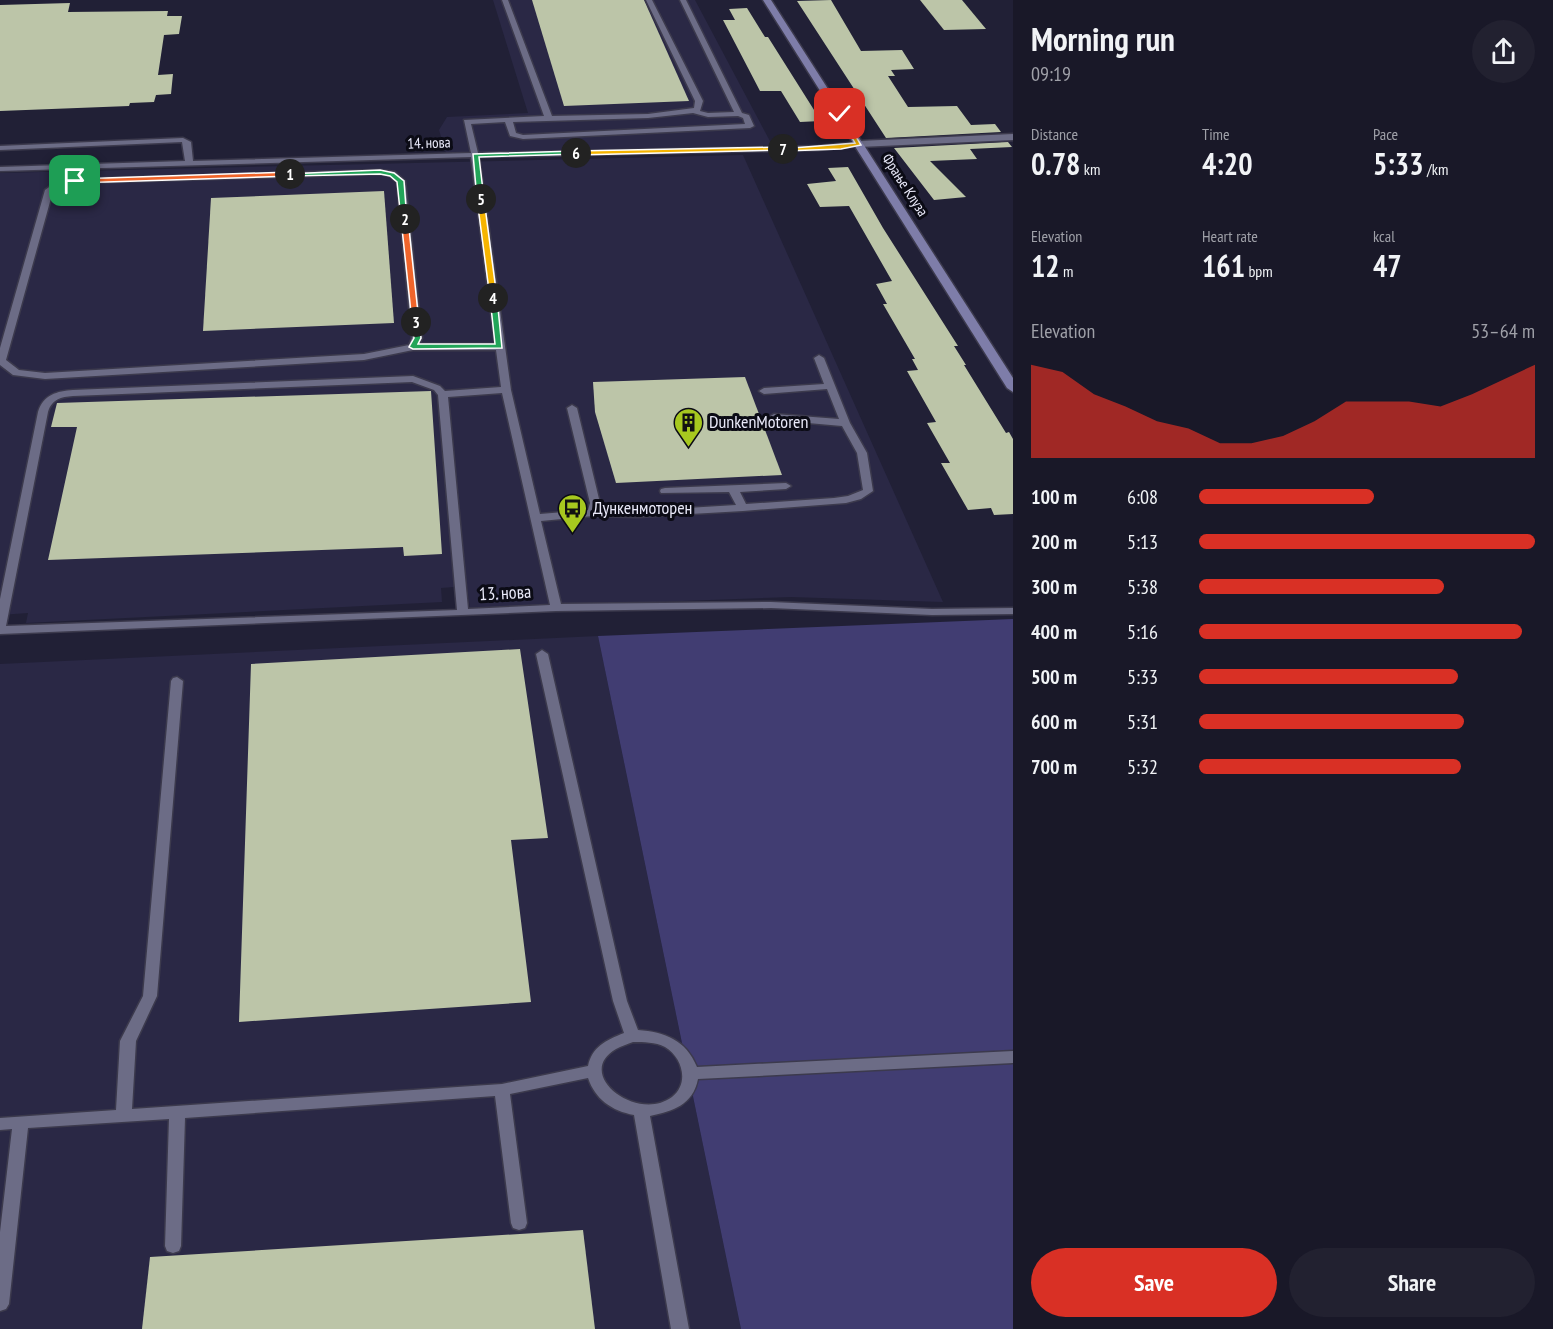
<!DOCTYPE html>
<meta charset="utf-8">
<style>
body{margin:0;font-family:"PT Sans Narrow",sans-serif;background:#222130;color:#f1f3f6;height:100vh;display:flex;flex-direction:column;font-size:22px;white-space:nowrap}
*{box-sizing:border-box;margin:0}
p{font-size:20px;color:#9fa0a8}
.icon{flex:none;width:33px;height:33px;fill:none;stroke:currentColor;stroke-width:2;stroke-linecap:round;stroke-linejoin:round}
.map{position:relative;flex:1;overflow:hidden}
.side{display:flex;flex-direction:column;background:#191828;width:540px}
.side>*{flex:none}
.pin{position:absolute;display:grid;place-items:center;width:51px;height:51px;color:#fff;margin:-26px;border-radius:12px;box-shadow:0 3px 9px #0006}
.km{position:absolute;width:30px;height:30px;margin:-15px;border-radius:50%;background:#222;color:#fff;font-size:16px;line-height:30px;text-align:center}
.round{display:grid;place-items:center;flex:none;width:63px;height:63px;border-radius:32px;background:#222130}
.headline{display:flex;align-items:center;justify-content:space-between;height:102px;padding:0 18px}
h1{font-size:33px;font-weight:700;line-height:45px}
.stats{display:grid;grid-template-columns:repeat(3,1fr);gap:9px;height:102px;padding:6px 18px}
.stats div{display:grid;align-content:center}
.stats b{font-size:30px;font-weight:700}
.stats small{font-size:16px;font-weight:400}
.stats p{font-size:16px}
.chart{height:168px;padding:12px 18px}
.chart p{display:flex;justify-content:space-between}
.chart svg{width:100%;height:108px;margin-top:6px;fill:#d93025;opacity:.7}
.action{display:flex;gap:12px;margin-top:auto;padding:12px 18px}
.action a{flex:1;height:69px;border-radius:36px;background:#d93025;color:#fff;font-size:24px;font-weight:700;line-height:69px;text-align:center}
.action a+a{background:#222130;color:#f1f3f6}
ul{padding:0 18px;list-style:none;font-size:20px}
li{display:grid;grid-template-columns:96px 72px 1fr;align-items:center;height:45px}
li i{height:15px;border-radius:8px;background:#d93025}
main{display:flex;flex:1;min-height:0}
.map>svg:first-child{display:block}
.built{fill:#2a2845}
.green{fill:#413d72}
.building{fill:#bcc5a8}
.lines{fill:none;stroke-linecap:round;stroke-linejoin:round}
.service-casing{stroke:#3c3a4d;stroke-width:3}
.minor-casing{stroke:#3c3a4d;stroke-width:3}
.secondary-casing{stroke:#3c3a4d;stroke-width:3}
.service{fill:#6c6c86;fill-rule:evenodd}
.minor{fill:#6c6c86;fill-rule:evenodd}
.secondary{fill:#7e7da9;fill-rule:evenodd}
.split-1{fill:#f0652b;stroke:#fff;stroke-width:1.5}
.split-2{fill:#22a559;stroke:#fff;stroke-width:1.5}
.split-3{fill:#f0652b;stroke:#fff;stroke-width:1.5}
.split-4{fill:#22a559;stroke:#fff;stroke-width:1.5}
.split-5{fill:#f5b400;stroke:#fff;stroke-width:1.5}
.split-6{fill:#22a559;stroke:#fff;stroke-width:1.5}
.split-7{fill:#f5b400;stroke:#fff;stroke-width:1.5}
.split-8{fill:#f5b400;stroke:#fff;stroke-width:1.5}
.labels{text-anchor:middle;stroke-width:6;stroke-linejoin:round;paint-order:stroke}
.far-street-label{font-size:15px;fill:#e9e9f9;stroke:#0b0b15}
.poi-label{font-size:18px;fill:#e9e9f9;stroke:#0b0b15;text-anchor:start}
.street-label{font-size:18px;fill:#e9e9f9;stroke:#0b0b15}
</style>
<main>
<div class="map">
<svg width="1013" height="1329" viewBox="0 0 1013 1329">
<rect width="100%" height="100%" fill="#212036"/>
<g class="built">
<path d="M493,0H695L772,145L446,153L439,130L447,117L528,113Z"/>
<path d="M743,155L943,602L791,597L470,609L467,586L441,588L442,602L26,623L28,613L0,615V173Z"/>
<path d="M598,636L741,1329H0V664Z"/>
</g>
<path class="green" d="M1013,619V1329H741L598,636Z"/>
<g class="building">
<path d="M532,0H644L689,101L564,106Z"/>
<path d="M831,0L861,51L902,50L914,69L891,70L895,76H888L908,107L957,106L971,125L995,124L1001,132L886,138L797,1Z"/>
<path d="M920,0H962L986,29L944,30Z"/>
<path d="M70,3L68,12L168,11L167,16H182L179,34L164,35L158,75L173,74L171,94L156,95L154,102L130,103L129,106L0,111V5Z"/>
<path d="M747,8L765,37H768L821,121L800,122L781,91H760L723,20H735L729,9Z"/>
<path d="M1008,142L1012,147L970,149L977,159L930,161L966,197L934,200L894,148Z"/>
<path d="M848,167L883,228L958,346H954L966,365H964L1006,433L1009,432L1013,439V514L994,515L991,508L968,510L941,463H950L927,423L936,422L907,371L918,370L912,359H915L883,304H887L876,284L892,281L849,206L820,207L807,184L836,181L828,168Z"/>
<path d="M384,191L394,323L203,331L211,198Z"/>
<path d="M745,377L782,475L616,483L595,412L593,382Z"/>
<path d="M431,391L442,554L404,556L403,547L48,560L77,427H51L57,403Z"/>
<path d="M520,649L548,838L511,840L531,1002L239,1022L251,664Z"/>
<path d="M583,1230L595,1329H142L150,1257Z"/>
</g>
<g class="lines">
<defs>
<g id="service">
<path d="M502,0H508L552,116L648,114L694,108L695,101L646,0H652L703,101L700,111L708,113L734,112L680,0H686L742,113L749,115L754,126L750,128L523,139L510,136L505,122L471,124L478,153L818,146L859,142L863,144L859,146L818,150L479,157L511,390L540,514L588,510L590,503L567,408L572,405L577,408L600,503L599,510L638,511L736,505L729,492L661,493L660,491L661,489L665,488L786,483L791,486L786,489L740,492L746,504L834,498L848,496L863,490L857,453L842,426L774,420L769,417L774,414L839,419L827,389L764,394L759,391L764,388L824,384L814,358L819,355L824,358L850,423L867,453L873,491L861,499L846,503L743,511L638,517L593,516L541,521L561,604L771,602L932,609L1013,608V614L932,615L771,608L556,611L0,634V599L38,412C43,395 57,391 73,390L413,376L440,386L445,391L501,387L496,350H413L364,360L45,379L13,375L0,365V348L45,190L56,182L75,179L380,170L395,172L405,181L422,338L419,344H495L471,157L0,171V167L185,161L182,142L0,150V146L183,138L191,142L193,161L471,153L464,120L544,116ZM693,113L708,117L738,116L743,118L745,124L523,135L516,133L513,122L648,118ZM380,174L390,176L397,182L412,338L409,345L364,354L45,373L19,370L6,360L53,191L61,186L75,183ZM412,382L434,390L438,395L457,610L6,626L48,412C52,399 61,397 73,396ZM502,393L550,605L468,609L448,397Z"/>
<path d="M542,650L548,654L627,1001L638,1030C665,1032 686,1040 697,1067L1013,1051V1063L698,1079C693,1105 673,1111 650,1116L689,1329H671L634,1115C612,1111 595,1099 588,1078L510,1094L527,1223L525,1228L519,1230L513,1228L511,1223L495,1096L185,1118L181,1246L179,1251L173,1253L167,1251L165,1246L169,1119L28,1128L9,1304L6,1309L0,1311V1232L12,1129L0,1130V1118L116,1110L120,1041L143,996L171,681L173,678L177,677L183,681L157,996L136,1041L132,1109L502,1084L588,1066C592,1047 606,1040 624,1033L613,1001L536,654ZM633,1042C644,1042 655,1042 665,1047C682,1057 690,1083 672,1097C637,1123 573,1074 616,1049C621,1046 628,1044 633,1042Z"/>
</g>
<path id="minor" d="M1013,134V140L859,147L854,144L859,141Z"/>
<path id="secondary" d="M763,0H771L1013,378V392L1007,388Z"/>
</defs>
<use href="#service" class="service-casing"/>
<use href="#minor" class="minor-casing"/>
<use href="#secondary" class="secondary-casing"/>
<use href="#service" class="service"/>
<use href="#minor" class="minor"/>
<use href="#secondary" class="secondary"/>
</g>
<path class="split-1" d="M290,172L293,176L75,183L72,181L75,179Z"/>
<path class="split-2" d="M380,170L394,173L404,181L407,221L401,219L397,182L390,176L380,174L290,176L287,174Z"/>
<path class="split-3" d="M405,217L408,219L419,322L416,324L412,322L401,219Z"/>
<path class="split-4" d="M493,295L497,298L502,348L413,349L409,347L414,338L412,322L416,319L419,322L421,338L418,344H495L490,298Z"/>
<path class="split-5" d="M481,197L484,199L497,298L493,300L490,298L477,199Z"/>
<path class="split-6" d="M576,151L578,154L479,157L484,199L481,201L477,199L473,154Z"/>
<path class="split-7" d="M783,147L786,150L576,155L573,153L576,151Z"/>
<path class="split-8" d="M838,113H842L861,145L841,149L783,151L780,149L855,143Z"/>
<defs>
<symbol id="building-pin" viewBox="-11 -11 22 30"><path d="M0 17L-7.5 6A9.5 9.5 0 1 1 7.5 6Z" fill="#a7c81f" stroke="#0b0b15"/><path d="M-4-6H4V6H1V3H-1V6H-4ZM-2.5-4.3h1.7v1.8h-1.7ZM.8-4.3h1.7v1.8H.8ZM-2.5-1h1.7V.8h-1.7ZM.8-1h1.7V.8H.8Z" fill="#111"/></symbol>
<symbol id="bus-pin" viewBox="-11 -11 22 30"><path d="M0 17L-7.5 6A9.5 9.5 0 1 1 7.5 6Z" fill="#a7c81f" stroke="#0b0b15"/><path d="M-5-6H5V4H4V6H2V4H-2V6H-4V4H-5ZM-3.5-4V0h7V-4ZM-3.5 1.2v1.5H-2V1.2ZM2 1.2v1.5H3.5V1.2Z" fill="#111"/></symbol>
</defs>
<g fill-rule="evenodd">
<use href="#building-pin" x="672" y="406" width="33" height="45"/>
<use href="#bus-pin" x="556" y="492" width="33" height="45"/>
</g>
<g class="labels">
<g class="far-street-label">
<text transform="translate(429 143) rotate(-2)" y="5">14. нова</text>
<text transform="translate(905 185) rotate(57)" y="5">Фрање Клуза</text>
</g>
<g class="poi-label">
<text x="709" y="428">DunkenMotoren</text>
<text x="593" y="514">Дункенмоторен</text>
</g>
<g class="street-label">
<text transform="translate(505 593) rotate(-3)" y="6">13. нова</text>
</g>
</g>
</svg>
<div class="pin" style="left:75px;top:181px;background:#1e9e55"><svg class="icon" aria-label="arrive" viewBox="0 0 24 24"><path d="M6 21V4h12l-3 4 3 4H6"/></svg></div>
<div class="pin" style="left:840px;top:114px;background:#d93025"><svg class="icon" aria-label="check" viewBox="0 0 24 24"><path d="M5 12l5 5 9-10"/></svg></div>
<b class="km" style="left:290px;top:174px">1</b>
<b class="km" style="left:405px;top:219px">2</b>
<b class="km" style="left:416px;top:322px">3</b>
<b class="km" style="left:493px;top:298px">4</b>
<b class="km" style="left:481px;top:199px">5</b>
<b class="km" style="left:576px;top:153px">6</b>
<b class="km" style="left:783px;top:149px">7</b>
</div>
<section class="side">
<div class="headline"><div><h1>Morning run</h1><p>09:19</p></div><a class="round"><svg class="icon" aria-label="share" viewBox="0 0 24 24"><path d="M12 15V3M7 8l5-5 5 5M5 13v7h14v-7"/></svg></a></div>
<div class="stats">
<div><p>Distance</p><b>0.78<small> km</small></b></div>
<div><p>Time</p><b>4:20</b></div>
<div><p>Pace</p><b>5:33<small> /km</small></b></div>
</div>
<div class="stats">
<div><p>Elevation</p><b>12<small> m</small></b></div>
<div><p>Heart rate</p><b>161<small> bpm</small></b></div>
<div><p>kcal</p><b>47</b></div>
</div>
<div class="chart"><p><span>Elevation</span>53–64 m</p>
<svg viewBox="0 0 160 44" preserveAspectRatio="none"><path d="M0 44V6L10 9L20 18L30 23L40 29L50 32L60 38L70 38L80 35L90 29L100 21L110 21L120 21L130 23L140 18L150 12L160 6V44z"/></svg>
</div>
<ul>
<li><b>100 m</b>6:08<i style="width:52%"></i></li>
<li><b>200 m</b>5:13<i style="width:100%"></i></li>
<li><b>300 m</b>5:38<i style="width:73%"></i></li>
<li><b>400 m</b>5:16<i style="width:96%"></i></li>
<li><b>500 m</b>5:33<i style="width:77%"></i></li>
<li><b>600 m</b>5:31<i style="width:79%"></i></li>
<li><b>700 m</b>5:32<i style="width:78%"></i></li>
</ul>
<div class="action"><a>Save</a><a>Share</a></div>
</section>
</main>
